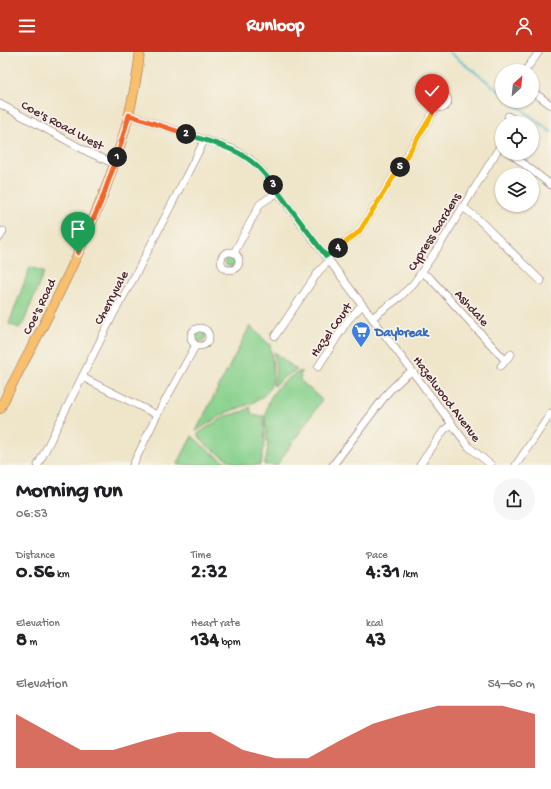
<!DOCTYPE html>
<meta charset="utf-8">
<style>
body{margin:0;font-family:"Gochi Hand",sans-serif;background:#f6f6f6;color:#202124;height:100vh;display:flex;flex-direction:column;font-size:15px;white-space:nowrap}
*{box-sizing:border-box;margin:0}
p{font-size:13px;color:#757577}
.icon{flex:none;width:22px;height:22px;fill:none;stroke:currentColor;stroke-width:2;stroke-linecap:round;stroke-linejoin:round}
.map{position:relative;height:413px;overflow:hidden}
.sheet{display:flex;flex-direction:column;background:#fff;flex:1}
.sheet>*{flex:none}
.needle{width:26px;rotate:27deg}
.fabs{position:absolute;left:495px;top:12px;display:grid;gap:8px}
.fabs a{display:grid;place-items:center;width:44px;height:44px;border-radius:50%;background:#fff;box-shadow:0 1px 3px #0004;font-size:20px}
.pin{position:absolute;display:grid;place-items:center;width:34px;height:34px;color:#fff;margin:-41px -17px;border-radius:50% 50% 50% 0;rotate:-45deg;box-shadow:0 0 4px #0007}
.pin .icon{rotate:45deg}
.km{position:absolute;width:20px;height:20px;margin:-10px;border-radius:50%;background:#222;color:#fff;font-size:11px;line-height:20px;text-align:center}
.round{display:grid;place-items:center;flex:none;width:42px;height:42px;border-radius:21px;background:#f6f6f6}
.headline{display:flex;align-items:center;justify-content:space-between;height:68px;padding:0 16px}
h1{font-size:22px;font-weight:700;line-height:30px}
.figures{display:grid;grid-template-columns:repeat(3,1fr);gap:6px;height:68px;padding:4px 16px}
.figures div{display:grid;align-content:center}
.figures b{font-size:20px;font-weight:700}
.figures small{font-size:11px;font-weight:400}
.figures p{font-size:11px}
.chart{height:112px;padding:8px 16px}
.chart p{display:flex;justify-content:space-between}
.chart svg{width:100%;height:72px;margin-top:4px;fill:#c8321e;opacity:.7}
header{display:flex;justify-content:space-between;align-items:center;height:52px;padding:0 16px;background:#c8321e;color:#fff;font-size:18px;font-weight:700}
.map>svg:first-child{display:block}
.green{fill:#88d18d;stroke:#69785c}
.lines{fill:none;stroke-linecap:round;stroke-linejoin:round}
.stream{stroke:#50bbcc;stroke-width:2}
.minor-casing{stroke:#846563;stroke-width:8}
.major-casing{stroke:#846563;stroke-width:10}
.minor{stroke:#fff;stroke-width:7}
.major{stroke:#f8bf6c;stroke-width:9}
.split-1-casing{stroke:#fff;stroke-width:8}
.split-2-casing{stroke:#fff;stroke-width:8}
.split-3-casing{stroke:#fff;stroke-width:8}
.split-4-casing{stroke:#fff;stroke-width:8}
.split-5-casing{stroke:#fff;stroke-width:8}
.split-6-casing{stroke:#fff;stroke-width:8}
.split-1{stroke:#f0652b;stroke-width:5}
.split-2{stroke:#f0652b;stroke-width:5}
.split-3{stroke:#22a559;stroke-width:5}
.split-4{stroke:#22a559;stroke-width:5}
.split-5{stroke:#f5b400;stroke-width:5}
.split-6{stroke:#f5b400;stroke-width:5}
.labels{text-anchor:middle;stroke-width:3.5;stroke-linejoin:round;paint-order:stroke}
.street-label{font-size:13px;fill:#4a1f2b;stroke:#f7f3e8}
.shop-label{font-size:13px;font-weight:bold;fill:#366cbe;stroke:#f7f3e8;text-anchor:start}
</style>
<header><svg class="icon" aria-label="menu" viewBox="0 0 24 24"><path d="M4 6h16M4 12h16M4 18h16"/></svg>Runloop<svg class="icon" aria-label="person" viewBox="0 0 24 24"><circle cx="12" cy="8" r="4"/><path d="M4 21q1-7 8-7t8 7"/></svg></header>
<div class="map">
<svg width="551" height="413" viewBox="0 0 551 413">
<rect width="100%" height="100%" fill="#f7f3e8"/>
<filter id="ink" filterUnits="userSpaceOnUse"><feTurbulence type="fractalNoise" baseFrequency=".025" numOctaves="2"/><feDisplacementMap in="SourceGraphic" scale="8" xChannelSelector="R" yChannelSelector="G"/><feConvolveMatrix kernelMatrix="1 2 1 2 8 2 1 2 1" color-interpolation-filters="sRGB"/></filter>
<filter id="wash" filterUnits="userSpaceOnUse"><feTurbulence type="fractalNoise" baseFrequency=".012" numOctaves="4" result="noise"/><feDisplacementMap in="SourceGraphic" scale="16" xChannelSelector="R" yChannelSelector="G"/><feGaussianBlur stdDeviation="0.9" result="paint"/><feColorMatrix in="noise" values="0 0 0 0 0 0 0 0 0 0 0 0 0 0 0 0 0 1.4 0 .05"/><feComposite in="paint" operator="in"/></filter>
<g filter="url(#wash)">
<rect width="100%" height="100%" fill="#efe6ca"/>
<g class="green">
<circle cx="230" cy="209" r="5.5"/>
<path d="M30,215L44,220L23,272L19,276L9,272Z"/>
<path d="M250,274L270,293C272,306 275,320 271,333C265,350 242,354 228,360C217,366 206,373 196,379Z"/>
<circle cx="200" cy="284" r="5.5"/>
<path d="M274,300L297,318L284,325L275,334L273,333L276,319Z"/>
<path d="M301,319L300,328L322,348L277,413H264C269,400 268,389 266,376C263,347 277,331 301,319Z"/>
<path d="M250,355L251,360L254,364H264L265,389L261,412L260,413H236L206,393L197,382L224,365L244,359Z"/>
<path d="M192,384L209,399L230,413H177Z"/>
</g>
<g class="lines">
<g class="stream">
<path d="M449,0L502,41"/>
<path d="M512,49L551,80"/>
</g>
</g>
</g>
<g filter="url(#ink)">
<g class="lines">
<defs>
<g id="minor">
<path d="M525,19L539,0"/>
<path d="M532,39L551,53"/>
<circle cx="441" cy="49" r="7"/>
<path d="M0,52L88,100L115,112"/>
<path d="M129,63L233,97L251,108L262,119L469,395L491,413"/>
<path d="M508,64L520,71"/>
<path d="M510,101L551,133"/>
<path d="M463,155L478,167L541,229"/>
<path d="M0,185L3,179"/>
<circle cx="230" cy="209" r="9"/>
<path d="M234,201L260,152L278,140"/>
<path d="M326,204L359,180L437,55"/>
<path d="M422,221L430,226L505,308"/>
<path d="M372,266L400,245L414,231L441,191L502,91"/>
<circle cx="200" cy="285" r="9"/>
<path d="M275,284L319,219L329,209"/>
<path d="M501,314L511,302"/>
<path d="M318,315L348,268L362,253"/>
<path d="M82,325L157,363L196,293"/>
<path d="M38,413L114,261L137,220L204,89"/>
<path d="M133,413L157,363"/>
<path d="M333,413L389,339L404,325L412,319"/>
<path d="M420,413L444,378L452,372"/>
<path d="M516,413L551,361"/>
</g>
<path id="major" d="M0,357C15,324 34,293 50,260C91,177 130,93 140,0"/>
</defs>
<use href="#minor" class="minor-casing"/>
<use href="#major" class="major-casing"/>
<use href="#minor" class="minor"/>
<use href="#major" class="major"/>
</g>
</g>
<g class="lines" filter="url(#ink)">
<defs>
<path id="split-1" d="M78,201L101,150L117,105"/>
<path id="split-2" d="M117,105L129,63L186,82"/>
<path id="split-3" d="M186,82C224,95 248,97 273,133"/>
<path id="split-4" d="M273,133L326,204L338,196"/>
<path id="split-5" d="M338,196L359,180L400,115"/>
<path id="split-6" d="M400,115L432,63"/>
</defs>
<use href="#split-1" class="split-1-casing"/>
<use href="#split-2" class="split-2-casing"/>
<use href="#split-3" class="split-3-casing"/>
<use href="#split-4" class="split-4-casing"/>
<use href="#split-5" class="split-5-casing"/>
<use href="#split-6" class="split-6-casing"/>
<use href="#split-1" class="split-1"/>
<use href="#split-2" class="split-2"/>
<use href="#split-3" class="split-3"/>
<use href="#split-4" class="split-4"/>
<use href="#split-5" class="split-5"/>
<use href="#split-6" class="split-6"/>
</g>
<defs>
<symbol id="supermarket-pin" viewBox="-11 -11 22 30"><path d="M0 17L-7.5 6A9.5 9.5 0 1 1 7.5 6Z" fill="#3f7fe0" stroke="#f7f3e8"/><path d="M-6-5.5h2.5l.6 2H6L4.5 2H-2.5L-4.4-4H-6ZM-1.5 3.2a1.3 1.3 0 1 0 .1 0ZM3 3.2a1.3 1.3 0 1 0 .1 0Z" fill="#fff"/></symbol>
</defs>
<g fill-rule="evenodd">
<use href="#supermarket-pin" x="350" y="268" width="22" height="30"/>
</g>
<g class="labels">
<g class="street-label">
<text transform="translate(63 72) rotate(28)" y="5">Coe's Road West</text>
<text transform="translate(433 179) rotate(-58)" y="5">Cypress Gardens</text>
<text transform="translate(110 245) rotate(-62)" y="5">Cherryvale</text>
<text transform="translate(38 254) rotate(-64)" y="5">Coe's Road</text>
<text transform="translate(473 255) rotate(48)" y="5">Ashdale</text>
<text transform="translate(330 277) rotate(-55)" y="5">Hazel Court</text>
<text transform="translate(448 346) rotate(53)" y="5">Hazelwood Avenue</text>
</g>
<g class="shop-label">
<text x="375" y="284">Daybreak</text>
</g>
</g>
</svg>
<div class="fabs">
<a><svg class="needle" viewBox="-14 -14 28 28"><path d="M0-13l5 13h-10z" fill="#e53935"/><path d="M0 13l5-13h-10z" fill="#757577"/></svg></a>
<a><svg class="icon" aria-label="locate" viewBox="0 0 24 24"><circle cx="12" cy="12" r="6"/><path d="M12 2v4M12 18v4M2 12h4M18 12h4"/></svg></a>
<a><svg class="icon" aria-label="layers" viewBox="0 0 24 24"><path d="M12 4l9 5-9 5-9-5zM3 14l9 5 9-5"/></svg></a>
</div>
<div class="pin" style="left:78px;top:201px;background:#1e9e55"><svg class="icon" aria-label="arrive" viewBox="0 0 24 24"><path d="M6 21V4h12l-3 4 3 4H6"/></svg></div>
<div class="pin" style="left:432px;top:63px;background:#d93025"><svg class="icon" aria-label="check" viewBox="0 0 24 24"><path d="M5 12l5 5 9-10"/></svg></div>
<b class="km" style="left:117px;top:105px">1</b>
<b class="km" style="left:186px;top:82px">2</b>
<b class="km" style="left:273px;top:133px">3</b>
<b class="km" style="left:338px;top:196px">4</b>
<b class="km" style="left:400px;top:115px">5</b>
</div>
<section class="sheet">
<div class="headline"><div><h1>Morning run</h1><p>06:53</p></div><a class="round"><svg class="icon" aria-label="share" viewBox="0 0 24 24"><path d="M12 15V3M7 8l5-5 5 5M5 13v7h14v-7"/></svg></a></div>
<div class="figures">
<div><p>Distance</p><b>0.56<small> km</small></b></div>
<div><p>Time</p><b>2:32</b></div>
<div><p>Pace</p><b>4:31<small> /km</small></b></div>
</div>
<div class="figures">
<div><p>Elevation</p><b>8<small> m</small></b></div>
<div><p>Heart rate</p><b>134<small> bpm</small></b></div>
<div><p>kcal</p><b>43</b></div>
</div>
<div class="chart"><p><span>Elevation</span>54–60 m</p>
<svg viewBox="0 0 160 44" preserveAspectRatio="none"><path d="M0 44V11L10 22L20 33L30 33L40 27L50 22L60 22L70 33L80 38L90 38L100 27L110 17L120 11L130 6L140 6L150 6L160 11V44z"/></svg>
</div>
</section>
